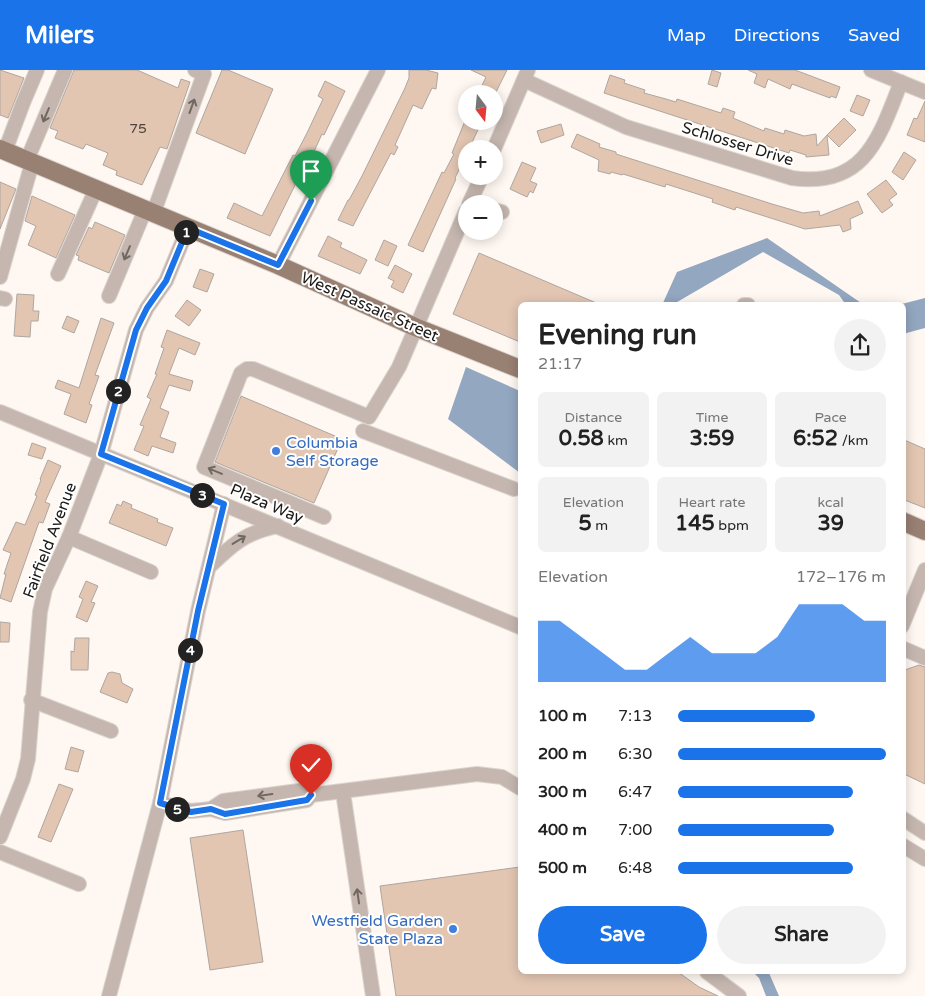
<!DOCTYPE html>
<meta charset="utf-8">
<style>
body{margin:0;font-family:"Varela Round",sans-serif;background:#f2f2f2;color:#222;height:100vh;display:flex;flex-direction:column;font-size:19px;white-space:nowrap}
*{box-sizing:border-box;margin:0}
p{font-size:16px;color:#767676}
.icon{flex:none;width:28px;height:28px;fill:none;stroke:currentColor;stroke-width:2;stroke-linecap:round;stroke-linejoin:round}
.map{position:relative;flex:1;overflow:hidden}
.sheet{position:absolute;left:518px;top:232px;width:388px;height:672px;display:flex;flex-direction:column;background:#fff;border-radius:8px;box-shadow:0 2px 12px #0003}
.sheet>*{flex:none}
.needle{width:32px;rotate:164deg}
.buttons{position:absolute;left:458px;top:15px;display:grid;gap:10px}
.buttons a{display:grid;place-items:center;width:45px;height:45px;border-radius:50%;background:#fff;box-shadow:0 2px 12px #0003;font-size:25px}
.pin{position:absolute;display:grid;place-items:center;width:42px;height:42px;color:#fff;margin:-51px -21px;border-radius:50% 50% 50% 0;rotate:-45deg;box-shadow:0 0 5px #0007}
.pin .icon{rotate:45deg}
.km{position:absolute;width:25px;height:25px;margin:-12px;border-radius:50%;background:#222;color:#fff;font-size:14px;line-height:25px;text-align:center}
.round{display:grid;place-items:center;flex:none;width:52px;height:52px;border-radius:26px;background:#f2f2f2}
.summary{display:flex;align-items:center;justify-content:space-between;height:85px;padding:0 20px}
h1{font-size:28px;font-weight:800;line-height:38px}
.figures{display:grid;grid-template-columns:repeat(3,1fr);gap:8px;height:85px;padding:5px 20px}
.figures div{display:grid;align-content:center;border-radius:8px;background:#f2f2f2;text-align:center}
.figures b{font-size:21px;font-weight:800}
.figures small{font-size:14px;font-weight:400}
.figures p{font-size:14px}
.chart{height:140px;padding:10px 20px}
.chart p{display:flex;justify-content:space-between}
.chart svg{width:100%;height:90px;margin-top:5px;fill:#1a73e8;opacity:.7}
.action{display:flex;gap:10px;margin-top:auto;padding:10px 20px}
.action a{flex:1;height:58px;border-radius:30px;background:#1a73e8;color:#fff;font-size:20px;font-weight:800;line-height:58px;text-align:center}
.action a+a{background:#f2f2f2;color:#222}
ul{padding:0 20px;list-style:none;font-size:16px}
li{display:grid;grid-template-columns:80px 60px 1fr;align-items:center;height:38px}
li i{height:12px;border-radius:6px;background:#1a73e8}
header{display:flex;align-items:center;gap:30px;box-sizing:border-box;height:70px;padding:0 25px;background:#1a73e8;color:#fff}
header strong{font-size:24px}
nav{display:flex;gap:28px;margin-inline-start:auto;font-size:18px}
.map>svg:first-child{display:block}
.water{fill:#93a7c0}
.building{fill:#e2c6b2;stroke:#aea6a0}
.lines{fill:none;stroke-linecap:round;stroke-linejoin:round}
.minor-casing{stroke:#dbd4cf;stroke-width:16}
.major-casing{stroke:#dbd4cf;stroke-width:20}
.minor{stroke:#c5b7af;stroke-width:14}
.major{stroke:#988072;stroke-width:18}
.oneway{stroke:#706862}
.route-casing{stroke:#fff;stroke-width:10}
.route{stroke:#1a73e8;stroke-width:6}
.shop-dot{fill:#3f7fe0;stroke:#fff;stroke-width:2}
.labels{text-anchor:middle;stroke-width:4;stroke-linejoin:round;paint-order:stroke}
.number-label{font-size:14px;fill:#4e443d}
.street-label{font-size:16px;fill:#1c1916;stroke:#fff}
.shop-label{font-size:16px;fill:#366cbe;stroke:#fff;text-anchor:start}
</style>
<header>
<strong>Milers</strong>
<nav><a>Map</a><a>Directions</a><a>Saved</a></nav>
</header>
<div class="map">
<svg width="925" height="926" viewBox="0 0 925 926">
<rect width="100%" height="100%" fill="#fff8f2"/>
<g class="water">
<path d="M767,168L864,235H846L839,225L763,182L672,235H662L677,202Z"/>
<path d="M925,228V258L903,264L902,235H898Z"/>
<path d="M466,297L520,321V403L448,349Z"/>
<path d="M754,903H769L779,926H766L759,908Z"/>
</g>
<g class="building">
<path d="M0,0L24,8L8,48L0,45Z"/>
<path d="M74,0H137L178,18L181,9L190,12L167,79L160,77L142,115L116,105L117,101L103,95L108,83L86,74L83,79L55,68L58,61L50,58Z"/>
<path d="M222,0H228L273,19L245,84L196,63Z"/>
<path d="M409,0H426L438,3L436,19L432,18L422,39L413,35L395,75L398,77L394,85L391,83L353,156L338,150L348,130H349L362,106L405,18L409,8Z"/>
<path d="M471,0H507L495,24H478L486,7Z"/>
<path d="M712,0L721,3L717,17L708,14Z"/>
<path d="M748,0H795L840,17L836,28L831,26L830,28L792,14L790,19L768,9L765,18L754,13L757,4Z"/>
<path d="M610,5L625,10L624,13L645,20L644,23L666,29L676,32L677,29L721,43L723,38L735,42L733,48L764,61L765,58L784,64L785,60L804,66L816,64L817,76L827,65L829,85L806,87V85L790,80L789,83L604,23Z"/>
<path d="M325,11L345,21L324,65L322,64L311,88L309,87L297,111L270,166L227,148L234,133L262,146L293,85L295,86L307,63L323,29L318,26Z"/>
<path d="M857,25L870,30L863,46L850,41Z"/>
<path d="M925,31V72L907,65L914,48L917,49Z"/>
<path d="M844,48L856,60L839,77L827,65Z"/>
<path d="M465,51H482L469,79H466V85L455,108L456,109L423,182L408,175L442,102L444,103L454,84L452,83Z"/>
<path d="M561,54L564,65L541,73L537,61Z"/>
<path d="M577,64L600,74L599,77L616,82V84L772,134L803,143L819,141L820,146L858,131L863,143L850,149L851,159L843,162L840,155L805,159L736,137L735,140L712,132L713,129L666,114L665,117L623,104L622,105L611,102L610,104L598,101L599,90L571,77Z"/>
<path d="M904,82L916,90L903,110L892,102Z"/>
<path d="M522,92L536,98L530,111L537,114L533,123L530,121L527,127L510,119Z"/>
<path d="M886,110L897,124L889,130L893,135L882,143L867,124Z"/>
<path d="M0,112L16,119L0,159Z"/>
<path d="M32,126L75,145L56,188L28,175L36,156L25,151Z"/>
<path d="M95,152L125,165L109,203L78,190L79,186L76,185L89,157L92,159Z"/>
<path d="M328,166L342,173L340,177L367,190L360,204L318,186Z"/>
<path d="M384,170L397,176L388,196L375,190Z"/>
<path d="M479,183L601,235H520V272L453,244Z"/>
<path d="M395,195L412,204L403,223L391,217L394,211L388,208Z"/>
<path d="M200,199L214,204L207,222L193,217Z"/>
<path d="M17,224L34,225L33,241H39L38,251H31L30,267L14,266Z"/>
<path d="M187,230L201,240L189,256L175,246Z"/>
<path d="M67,246L79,251L74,263L62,258Z"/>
<path d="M101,248L114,253L95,305L99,306L89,334L92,335L86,353L64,344L71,324L55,318L58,310L79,318Z"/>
<path d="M167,260L200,273L195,285L179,278L169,304L193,311L190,321L169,315L160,338L169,342L160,367L176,373L173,383L152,376L148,386L134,380L144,356L140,355L151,329L147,327L157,304H155L164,278L161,277Z"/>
<path d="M241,326L342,369L314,433L215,392Z"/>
<path d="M902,369L925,379V438L902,429Z"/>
<path d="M32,373L46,378L42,389L28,385Z"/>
<path d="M48,390L61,396L45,432L50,434L43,453L39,452L11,532L0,528L6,504H4L11,483L3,480L16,452L25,455L37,426L35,425L41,410L40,409Z"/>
<path d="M123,431L132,435L131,438L158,449L157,452L173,458L166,476L109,453L117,434L121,436Z"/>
<path d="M86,511L98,516L91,532L95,533L87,552L76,547L83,529L79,527Z"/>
<path d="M0,552L10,553L9,572H0Z"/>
<path d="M75,568H89L88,600H71V581L74,582Z"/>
<path d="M919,595L925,597V714L902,703V601Z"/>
<path d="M112,602L120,604L122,613L133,619L127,633L100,622L108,603Z"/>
<path d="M71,677L84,681L78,702L65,699Z"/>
<path d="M59,714L73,719L51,772L38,767Z"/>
<path d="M243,760L263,892L210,900L190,768Z"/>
<path d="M520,797V902H678L699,917L718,926H396L380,816Z"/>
</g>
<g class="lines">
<defs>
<g id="minor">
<path d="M871,0L925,22"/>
<path d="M524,10L626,57L792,108C865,118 879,68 901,12"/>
<path d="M494,79L528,0"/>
<path d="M5,81L23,33L37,0"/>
<path d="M27,90L65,0"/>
<path d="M469,134L482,106"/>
<path d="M494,140L502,142"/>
<path d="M153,144L204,4L195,0"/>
<path d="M278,195L378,0"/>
<path d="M58,204L96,119"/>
<path d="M0,207L32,93"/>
<path d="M109,226L145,140"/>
<path d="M0,228L5,229"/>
<path d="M744,235H748"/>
<path d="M0,342L520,557"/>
<path d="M363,361L514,419"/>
<path d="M224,434L198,541L160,733L191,741L211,739L225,743L307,730L311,725L477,704L502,707L520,718"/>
<path d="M324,447L204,397L241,303L247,299H253L369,347L399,297L466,141"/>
<path d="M69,467L151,502"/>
<path d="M209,497C233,474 244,463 278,456"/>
<path d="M902,556L925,500"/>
<path d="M902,578L925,588"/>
<path d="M31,630L111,661"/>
<path d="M343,722L373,926"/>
<path d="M211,739L223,731L306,720L311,725"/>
<path d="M902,748L925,763"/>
<path d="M0,767L23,709L28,689L40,542L45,519L69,467L101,384L136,260L147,238L166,211L188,158"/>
<path d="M902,775L925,789"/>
<path d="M0,782L79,814"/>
<path d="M707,902L739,926"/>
<path d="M109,926L160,733"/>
</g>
<g id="major">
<path d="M0,79L278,195L415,257L520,299"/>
<path d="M902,451L925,461"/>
</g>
</defs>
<use href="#minor" class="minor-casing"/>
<use href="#major" class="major-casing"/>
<use href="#minor" class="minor"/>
<use href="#major" class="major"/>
</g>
<defs><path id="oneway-shaft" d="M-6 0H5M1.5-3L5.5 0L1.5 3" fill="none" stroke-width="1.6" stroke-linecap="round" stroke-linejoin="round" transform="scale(1.25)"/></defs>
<g class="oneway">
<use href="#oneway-shaft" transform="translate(192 36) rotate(-70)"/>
<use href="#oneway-shaft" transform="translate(46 45) rotate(113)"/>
<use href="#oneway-shaft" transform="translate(127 183) rotate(113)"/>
<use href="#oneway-shaft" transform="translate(215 401) rotate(-157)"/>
<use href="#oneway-shaft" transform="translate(239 470) rotate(-31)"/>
<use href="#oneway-shaft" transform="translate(265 725) rotate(172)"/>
<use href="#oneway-shaft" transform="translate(358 826) rotate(-98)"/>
</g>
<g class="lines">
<defs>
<path id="route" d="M311,131L278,195L188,158L166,211L147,238L136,260L101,384L224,434L198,541L160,733L191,742L211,739L225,744L307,730L311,725"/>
</defs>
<use href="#route" class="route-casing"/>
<use href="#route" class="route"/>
</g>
<g class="shop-dot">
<circle cx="276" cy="381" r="5"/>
<circle cx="453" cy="859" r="5"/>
</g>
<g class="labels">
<g class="number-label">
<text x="138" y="63">75</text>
</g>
<g class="street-label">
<text transform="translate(738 73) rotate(17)" y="6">Schlosser Drive</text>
<text transform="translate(370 236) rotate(24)" y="6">West Passaic Street</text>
<text transform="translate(267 433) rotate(23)" y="6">Plaza Way</text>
<text transform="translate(49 470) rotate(-69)" y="6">Fairfield Avenue</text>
</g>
<g class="shop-label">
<text x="286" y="378">Columbia<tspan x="286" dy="18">Self Storage</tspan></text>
<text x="443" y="856" text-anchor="end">Westfield Garden<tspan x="443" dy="18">State Plaza</tspan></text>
</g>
</g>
</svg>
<div class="buttons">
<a><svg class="needle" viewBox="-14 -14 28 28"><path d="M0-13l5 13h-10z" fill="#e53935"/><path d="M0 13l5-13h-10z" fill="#767676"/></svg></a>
<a>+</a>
<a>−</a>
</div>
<div class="pin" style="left:311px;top:131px;background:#1e9e55"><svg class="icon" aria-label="arrive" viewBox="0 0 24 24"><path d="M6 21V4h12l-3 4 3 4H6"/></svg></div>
<div class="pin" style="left:311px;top:725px;background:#d93025"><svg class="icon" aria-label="check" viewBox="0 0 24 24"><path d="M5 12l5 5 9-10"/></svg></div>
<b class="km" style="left:186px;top:162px">1</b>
<b class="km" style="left:118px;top:321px">2</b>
<b class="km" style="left:202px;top:425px">3</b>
<b class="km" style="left:190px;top:580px">4</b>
<b class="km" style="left:177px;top:739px">5</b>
<section class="sheet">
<div class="summary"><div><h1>Evening run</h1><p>21:17</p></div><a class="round"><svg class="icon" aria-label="share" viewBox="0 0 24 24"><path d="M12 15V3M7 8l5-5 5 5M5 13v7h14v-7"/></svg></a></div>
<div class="figures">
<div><p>Distance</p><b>0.58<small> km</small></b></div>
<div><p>Time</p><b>3:59</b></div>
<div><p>Pace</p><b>6:52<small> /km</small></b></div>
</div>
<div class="figures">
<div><p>Elevation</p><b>5<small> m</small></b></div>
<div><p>Heart rate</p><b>145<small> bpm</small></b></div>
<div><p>kcal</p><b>39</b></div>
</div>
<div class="chart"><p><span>Elevation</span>172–176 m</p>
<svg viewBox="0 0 160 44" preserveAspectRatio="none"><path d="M0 44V14L10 14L20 22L30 30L40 38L50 38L60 30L70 22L80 30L90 30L100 30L110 22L120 6L130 6L140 6L150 14L160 14V44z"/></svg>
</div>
<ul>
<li><b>100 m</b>7:13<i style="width:66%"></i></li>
<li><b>200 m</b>6:30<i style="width:100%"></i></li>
<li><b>300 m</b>6:47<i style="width:84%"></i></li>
<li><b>400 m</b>7:00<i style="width:75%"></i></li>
<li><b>500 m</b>6:48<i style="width:84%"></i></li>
</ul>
<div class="action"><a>Save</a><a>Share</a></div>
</section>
</div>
